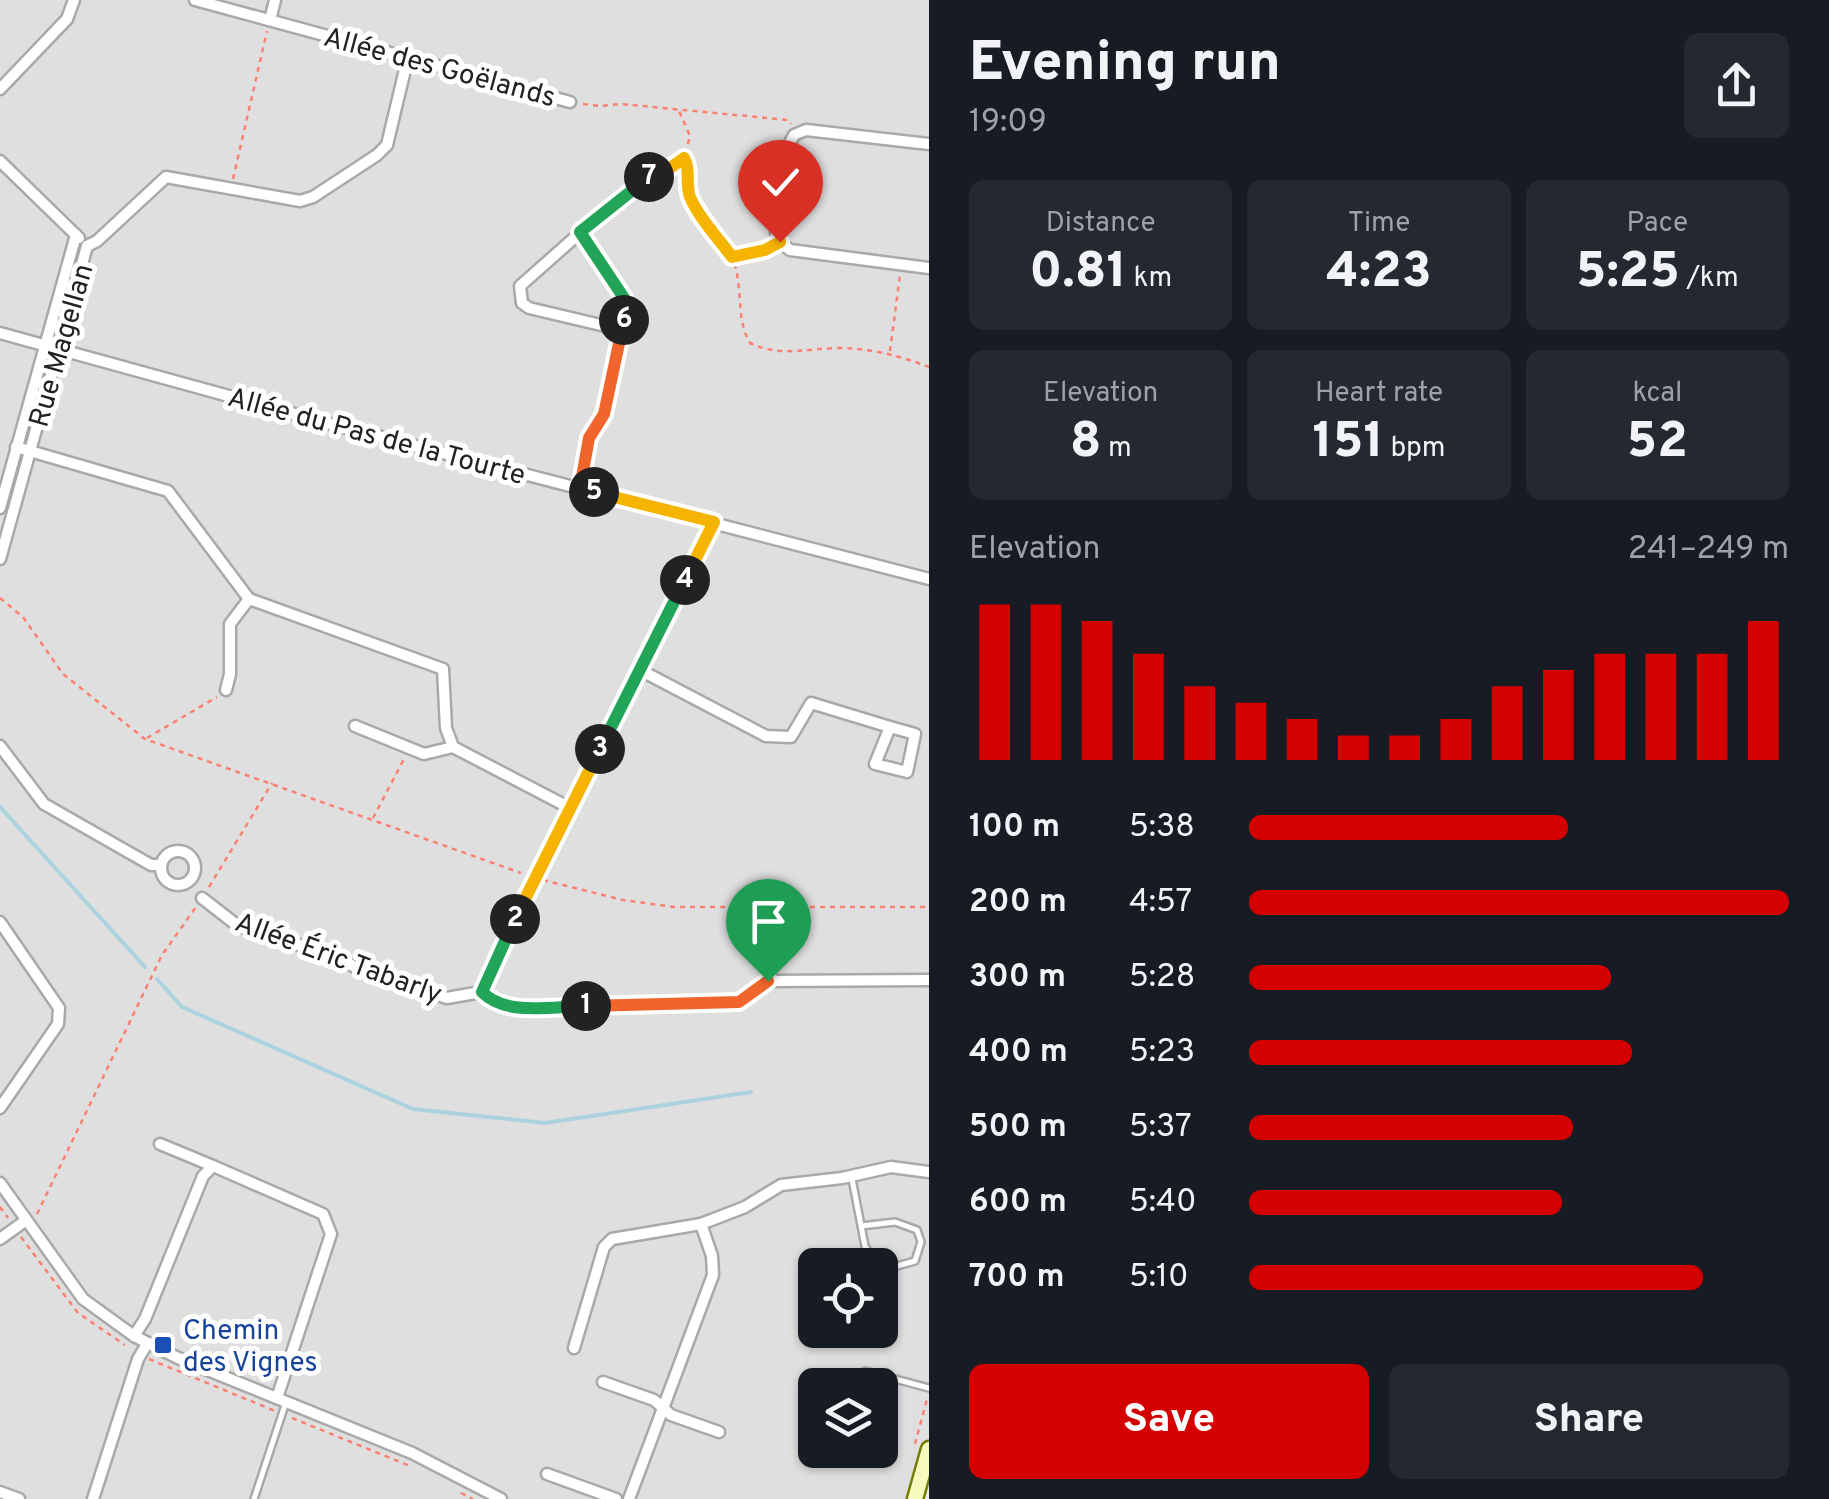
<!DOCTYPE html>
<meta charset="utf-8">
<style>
body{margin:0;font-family:Overpass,sans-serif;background:#242831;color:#f1f3f6;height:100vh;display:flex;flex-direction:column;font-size:38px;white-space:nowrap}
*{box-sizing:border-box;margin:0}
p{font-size:32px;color:#9ea1a6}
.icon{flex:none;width:55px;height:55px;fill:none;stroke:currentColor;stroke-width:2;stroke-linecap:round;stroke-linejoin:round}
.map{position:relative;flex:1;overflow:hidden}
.drawer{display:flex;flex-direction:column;background:#171b24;width:900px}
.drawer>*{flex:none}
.tools{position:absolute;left:798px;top:1248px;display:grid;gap:20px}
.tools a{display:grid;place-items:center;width:100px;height:100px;border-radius:15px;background:#171b24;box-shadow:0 2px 8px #0004;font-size:50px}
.pin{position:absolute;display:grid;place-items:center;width:85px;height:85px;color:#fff;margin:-102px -42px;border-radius:50% 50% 50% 0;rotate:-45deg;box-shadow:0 0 10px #0007}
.pin .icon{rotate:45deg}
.km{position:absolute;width:50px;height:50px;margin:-25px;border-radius:50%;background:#222;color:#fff;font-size:28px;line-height:50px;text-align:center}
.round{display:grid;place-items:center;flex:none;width:105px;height:105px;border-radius:15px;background:#242831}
.summary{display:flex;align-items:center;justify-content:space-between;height:170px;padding:0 40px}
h1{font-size:55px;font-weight:800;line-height:75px}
.metrics{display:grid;grid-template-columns:repeat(3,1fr);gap:15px;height:170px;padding:10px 40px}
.metrics div{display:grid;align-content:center;border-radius:15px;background:#242831;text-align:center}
.metrics b{font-size:50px;font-weight:800}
.metrics small{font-size:28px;font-weight:400}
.metrics p{font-size:28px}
.chart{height:280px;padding:20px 40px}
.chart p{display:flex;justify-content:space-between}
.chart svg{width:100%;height:180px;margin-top:10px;stroke:#d40000;stroke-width:6}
.primary-button{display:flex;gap:20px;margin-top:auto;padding:20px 40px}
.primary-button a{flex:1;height:115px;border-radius:15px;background:#d40000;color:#fff;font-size:40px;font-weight:800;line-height:115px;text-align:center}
.primary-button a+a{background:#242831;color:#f1f3f6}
ul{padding:0 40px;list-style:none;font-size:32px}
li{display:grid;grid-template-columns:160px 120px 1fr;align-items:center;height:75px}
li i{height:25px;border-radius:12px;background:#d40000}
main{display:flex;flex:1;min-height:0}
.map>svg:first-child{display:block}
.residential{fill:#e0dfdf;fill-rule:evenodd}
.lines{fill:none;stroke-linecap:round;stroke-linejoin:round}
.stream{stroke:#aad3df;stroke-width:4}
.lane-casing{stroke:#a9a9a9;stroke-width:10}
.street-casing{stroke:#a9a9a9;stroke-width:15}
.secondary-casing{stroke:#707d05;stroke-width:19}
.path{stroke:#fa8072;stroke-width:2.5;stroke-dasharray:5 5;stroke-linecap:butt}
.lane{stroke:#fff;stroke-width:5}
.street{stroke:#fff;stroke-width:10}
.secondary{stroke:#f7fabf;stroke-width:14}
.split-1-casing{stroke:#fff;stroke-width:20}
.split-2-casing{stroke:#fff;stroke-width:20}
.split-3-casing{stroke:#fff;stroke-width:20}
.split-4-casing{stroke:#fff;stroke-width:20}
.split-5-casing{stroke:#fff;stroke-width:20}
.split-6-casing{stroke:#fff;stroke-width:20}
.split-7-casing{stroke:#fff;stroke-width:20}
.split-8-casing{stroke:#fff;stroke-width:20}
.split-1{stroke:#f0652b;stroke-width:12}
.split-2{stroke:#22a559;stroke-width:12}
.split-3{stroke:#f5b400;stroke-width:12}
.split-4{stroke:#22a559;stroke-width:12}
.split-5{stroke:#f5b400;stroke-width:12}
.split-6{stroke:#f0652b;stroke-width:12}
.split-7{stroke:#22a559;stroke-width:12}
.split-8{stroke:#f5b400;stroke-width:12}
.transit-dot{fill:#1a4fb4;stroke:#fff;stroke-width:4}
.labels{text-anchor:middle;stroke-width:10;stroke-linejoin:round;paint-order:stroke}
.street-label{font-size:28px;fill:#222;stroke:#fff}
.transit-label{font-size:28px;fill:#164399;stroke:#fff;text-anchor:start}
</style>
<main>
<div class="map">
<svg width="929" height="1499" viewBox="0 0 929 1499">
<rect width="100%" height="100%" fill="#f2efe9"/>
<path class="residential" d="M0,0H929V1480L923,1499H0ZM815,1265H880V1330H815ZM815,1385H880V1450H815Z"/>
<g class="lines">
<g class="stream">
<path d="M0,807L145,967"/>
<path d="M157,979L182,1007L413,1109L545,1123L751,1092"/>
</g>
<defs>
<g id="lane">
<path d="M852,1179L865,1246L874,1261L897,1266L915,1261L921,1242L917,1230L895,1222L861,1226"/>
<path d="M865,1249L867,1265"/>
<path d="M865,1371L929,1388"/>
<path d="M254,1499L286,1402"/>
</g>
<g id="street">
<path d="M195,0L570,102"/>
<path d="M270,20L275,0"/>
<path d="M0,89L67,19L74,0"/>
<path d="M929,144L806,130L794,135L787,148L776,233L780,242L790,250L929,268"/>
<path d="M0,161L79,238"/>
<path d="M581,232L626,194"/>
<path d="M87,246L97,241L166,177L300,201L313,197L377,155L387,145L408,57"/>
<path d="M0,333L327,423L929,579"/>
<path d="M16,447L168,491L249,599L443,669L446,728L453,747L570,808"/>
<path d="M580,489L589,438L603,414L625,314L624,298L581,232L520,286L522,303L529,308L622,330"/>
<path d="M0,508L76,235"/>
<path d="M0,559L87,246"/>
<path d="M640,670L766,736L791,737L811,703L890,727L875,764L907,772L915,734L890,727"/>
<path d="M226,690L230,674V624L249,599"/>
<path d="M355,726L424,754L453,747"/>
<path d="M0,746L44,804L151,865H160"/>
<circle cx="178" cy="868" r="17"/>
<path d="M202,898L238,926L340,958L363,972L447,998L481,992"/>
<path d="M0,922L59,1008L58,1024L0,1108"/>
<path d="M481,992L534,878L714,521"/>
<path d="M481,992L493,1002L506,1007L739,1003L768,981L929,980"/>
<path d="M160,1144L213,1166"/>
<path d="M0,1183L83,1299L134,1336L178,1358L412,1453L501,1499"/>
<path d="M0,1239L25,1221"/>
<path d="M134,1336L145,1319L203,1176L213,1166L323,1214L331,1234L277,1398"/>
<path d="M574,1348L604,1247L612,1239L701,1224L745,1207L781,1185L842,1178L891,1167L929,1172"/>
<path d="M603,1382L654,1400L671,1415L719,1432"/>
<path d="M547,1474L616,1499"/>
<path d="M0,1492L19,1499"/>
<path d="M93,1499L138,1359L147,1344"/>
<path d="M629,1499L713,1275L712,1256L701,1224"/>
</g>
<path id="secondary" d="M915,1499L929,1449"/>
</defs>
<use href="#lane" class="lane-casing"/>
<use href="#street" class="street-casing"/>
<use href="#secondary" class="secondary-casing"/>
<g class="path">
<path d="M583,104L599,106L621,104L788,120L791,124"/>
<path d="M684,158C691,170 685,182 690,195C698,220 723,237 733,260C744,289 735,318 750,343C779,357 804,349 836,348C869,348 898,355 929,367"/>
<path d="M233,179L267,31"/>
<path d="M636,186L684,158L690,136L679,111"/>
<path d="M733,256L769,248"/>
<path d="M890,351L900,275"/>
<path d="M0,598L23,617L63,674L145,739L521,873"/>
<path d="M147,738L217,697"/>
<path d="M373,818L404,759"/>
<path d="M543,880L623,900L674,907H929"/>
<path d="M209,887L272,783"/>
<path d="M0,1207L8,1218"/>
<path d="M37,1214L162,955L196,907"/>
<path d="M21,1237L78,1313L125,1345"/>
<path d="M149,1359L275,1411"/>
<path d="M292,1418L410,1466"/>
<path d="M915,1444L927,1399"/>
<path d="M461,1493L473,1499"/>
</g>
<use href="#lane" class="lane"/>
<use href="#street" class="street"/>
<use href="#secondary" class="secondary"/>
</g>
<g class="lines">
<defs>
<path id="split-1" d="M586,1006L739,1002L768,981"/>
<path id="split-2" d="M515,919L482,992C507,1017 552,1006 586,1006"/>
<path id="split-3" d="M515,919L600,749"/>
<path id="split-4" d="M600,749L685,580"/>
<path id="split-5" d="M594,492L714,522L685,580"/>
<path id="split-6" d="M594,492L580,488L589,438L604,414L624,320"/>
<path id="split-7" d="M624,320V298L580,232L649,177"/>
<path id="split-8" d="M649,177L666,171L684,158C691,170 685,183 690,197C699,218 718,238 732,257L765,250L780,242"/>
</defs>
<use href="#split-1" class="split-1-casing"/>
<use href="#split-2" class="split-2-casing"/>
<use href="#split-3" class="split-3-casing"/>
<use href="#split-4" class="split-4-casing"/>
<use href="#split-5" class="split-5-casing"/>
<use href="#split-6" class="split-6-casing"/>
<use href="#split-7" class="split-7-casing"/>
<use href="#split-8" class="split-8-casing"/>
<use href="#split-1" class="split-1"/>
<use href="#split-2" class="split-2"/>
<use href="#split-3" class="split-3"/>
<use href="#split-4" class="split-4"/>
<use href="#split-5" class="split-5"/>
<use href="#split-6" class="split-6"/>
<use href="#split-7" class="split-7"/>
<use href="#split-8" class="split-8"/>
</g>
<rect class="transit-dot" x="153" y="1335" width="20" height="20" rx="5"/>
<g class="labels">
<g class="street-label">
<text transform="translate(440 66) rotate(15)" y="10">Allée des Goëlands</text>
<text transform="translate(60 345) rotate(-74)" y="10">Rue Magellan</text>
<text transform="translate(377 435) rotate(15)" y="10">Allée du Pas de la Tourte</text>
<text transform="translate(339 957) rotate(20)" y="10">Allée Éric Tabarly</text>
</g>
<g class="transit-label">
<text x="183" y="1339">Chemin<tspan x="183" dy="32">des Vignes</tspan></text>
</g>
</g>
</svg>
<div class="tools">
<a><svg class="icon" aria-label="locate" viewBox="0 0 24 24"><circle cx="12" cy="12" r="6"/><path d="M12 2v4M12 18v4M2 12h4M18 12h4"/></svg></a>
<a><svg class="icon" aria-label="layers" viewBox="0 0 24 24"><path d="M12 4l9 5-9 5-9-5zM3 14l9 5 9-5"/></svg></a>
</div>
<div class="pin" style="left:768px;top:981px;background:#1e9e55"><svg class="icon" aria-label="arrive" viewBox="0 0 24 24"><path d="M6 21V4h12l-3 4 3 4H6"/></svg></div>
<div class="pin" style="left:780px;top:242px;background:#d93025"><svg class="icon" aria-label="check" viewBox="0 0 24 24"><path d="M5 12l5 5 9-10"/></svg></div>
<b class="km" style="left:586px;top:1006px">1</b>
<b class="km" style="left:515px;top:919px">2</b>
<b class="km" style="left:600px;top:749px">3</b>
<b class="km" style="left:685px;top:580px">4</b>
<b class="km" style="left:594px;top:492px">5</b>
<b class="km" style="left:624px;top:320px">6</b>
<b class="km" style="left:649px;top:177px">7</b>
</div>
<section class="drawer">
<div class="summary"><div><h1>Evening run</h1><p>19:09</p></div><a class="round"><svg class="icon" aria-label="share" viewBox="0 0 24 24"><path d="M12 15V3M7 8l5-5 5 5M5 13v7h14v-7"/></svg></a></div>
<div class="metrics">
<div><p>Distance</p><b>0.81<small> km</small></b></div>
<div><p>Time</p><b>4:23</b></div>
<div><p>Pace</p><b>5:25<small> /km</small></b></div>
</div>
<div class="metrics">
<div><p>Elevation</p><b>8<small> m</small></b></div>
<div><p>Heart rate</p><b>151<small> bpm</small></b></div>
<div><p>kcal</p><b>52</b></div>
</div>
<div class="chart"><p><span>Elevation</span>241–249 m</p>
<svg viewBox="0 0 160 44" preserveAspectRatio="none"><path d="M5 44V6M15 44V6M25 44V10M35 44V18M45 44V26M55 44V30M65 44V34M75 44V38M85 44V38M95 44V34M105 44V26M115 44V22M125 44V18M135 44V18M145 44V18M155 44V10"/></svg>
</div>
<ul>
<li><b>100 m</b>5:38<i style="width:59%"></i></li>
<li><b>200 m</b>4:57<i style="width:100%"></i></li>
<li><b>300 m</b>5:28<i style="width:67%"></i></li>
<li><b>400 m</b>5:23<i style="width:71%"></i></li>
<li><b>500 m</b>5:37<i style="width:60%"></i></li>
<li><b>600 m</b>5:40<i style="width:58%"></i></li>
<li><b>700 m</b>5:10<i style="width:84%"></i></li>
</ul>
<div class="primary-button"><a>Save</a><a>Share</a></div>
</section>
</main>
